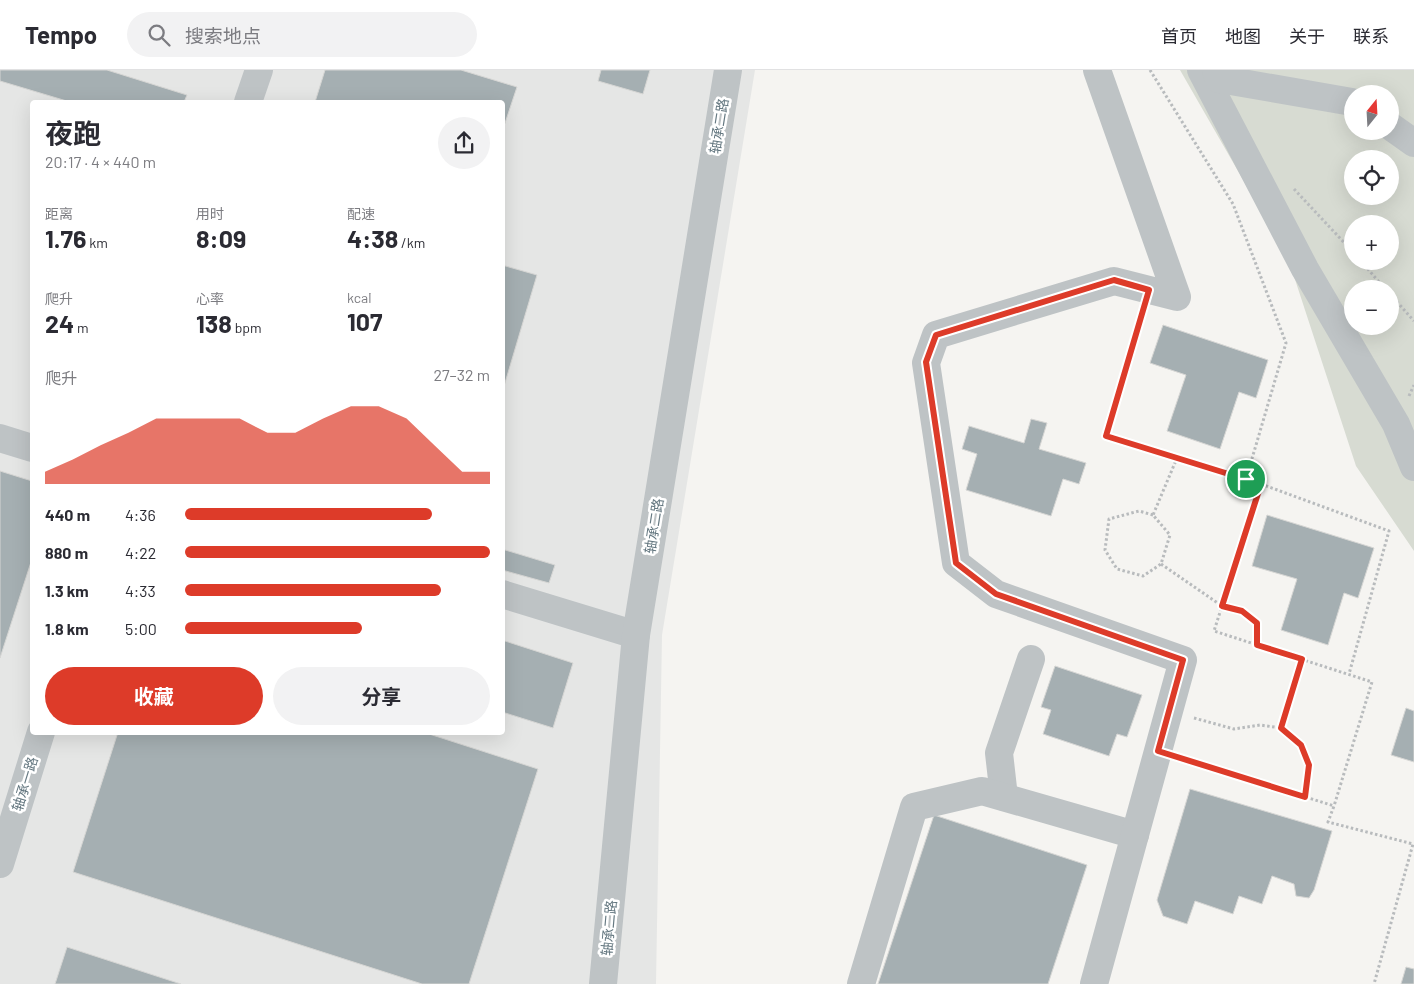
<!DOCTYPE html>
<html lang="zh">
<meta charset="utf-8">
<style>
body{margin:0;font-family:Barlow,"Noto Sans SC",sans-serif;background:#f2f2f3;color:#2b2b33;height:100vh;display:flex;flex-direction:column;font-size:19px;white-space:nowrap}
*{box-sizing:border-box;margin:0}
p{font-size:16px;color:#7c7c81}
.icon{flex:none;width:28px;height:28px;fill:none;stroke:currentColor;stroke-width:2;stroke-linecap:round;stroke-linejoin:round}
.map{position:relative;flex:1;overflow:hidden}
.details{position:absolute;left:30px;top:30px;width:475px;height:635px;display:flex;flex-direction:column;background:#fff;border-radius:5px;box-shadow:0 5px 20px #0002}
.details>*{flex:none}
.needle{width:32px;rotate:18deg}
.buttons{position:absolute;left:1344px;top:15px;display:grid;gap:10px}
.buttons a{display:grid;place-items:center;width:55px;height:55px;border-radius:50%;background:#fff;box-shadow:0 5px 20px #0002;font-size:25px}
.pin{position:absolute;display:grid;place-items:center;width:42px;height:42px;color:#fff;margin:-21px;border:2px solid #fff;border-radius:50%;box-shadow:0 1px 5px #0007}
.round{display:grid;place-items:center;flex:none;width:52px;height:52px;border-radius:26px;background:#f2f2f3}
.overview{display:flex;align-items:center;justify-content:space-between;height:85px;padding:0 15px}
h1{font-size:28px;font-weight:700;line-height:38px}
.figures{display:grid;grid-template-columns:repeat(3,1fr);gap:8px;height:85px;padding:5px 15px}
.figures div{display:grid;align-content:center}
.figures b{font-size:25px;font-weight:700}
.figures small{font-size:14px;font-weight:400}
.figures p{font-size:14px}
.chart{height:140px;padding:10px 15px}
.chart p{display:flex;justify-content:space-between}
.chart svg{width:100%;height:90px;margin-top:5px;fill:#dd3b29;opacity:.7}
.cta{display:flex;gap:10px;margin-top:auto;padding:10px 15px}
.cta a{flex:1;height:58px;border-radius:30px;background:#dd3b29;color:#fff;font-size:20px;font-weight:700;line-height:58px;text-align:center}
.cta a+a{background:#f2f2f3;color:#2b2b33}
ul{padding:0 15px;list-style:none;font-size:16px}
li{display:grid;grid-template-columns:80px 60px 1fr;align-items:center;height:38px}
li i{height:12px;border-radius:6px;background:#dd3b29}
header{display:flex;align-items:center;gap:30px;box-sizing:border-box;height:70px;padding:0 25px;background:#fff;border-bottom:1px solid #e1e1e2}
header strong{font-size:24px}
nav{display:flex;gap:28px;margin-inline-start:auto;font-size:18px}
.search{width:350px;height:45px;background:#f2f2f3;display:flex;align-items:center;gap:12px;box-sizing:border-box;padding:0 18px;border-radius:28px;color:#7c7c81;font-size:19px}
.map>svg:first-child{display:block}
.built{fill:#e5e6e5;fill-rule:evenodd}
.green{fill:#d7dbd2;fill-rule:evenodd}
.building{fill:#a5afb2;stroke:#d6d6d4}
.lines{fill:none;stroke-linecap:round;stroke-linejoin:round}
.path{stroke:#b8bbbd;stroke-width:3;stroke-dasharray:2.5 2.5;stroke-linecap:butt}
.minor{stroke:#bec3c5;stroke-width:28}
.route-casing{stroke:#fff;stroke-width:10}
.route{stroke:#dd3b29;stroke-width:6}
.labels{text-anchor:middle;stroke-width:5;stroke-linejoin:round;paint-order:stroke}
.street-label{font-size:14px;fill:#657881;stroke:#fff}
</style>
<header>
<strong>Tempo</strong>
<div class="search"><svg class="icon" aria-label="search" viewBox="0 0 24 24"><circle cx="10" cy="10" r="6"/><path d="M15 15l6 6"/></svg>搜索地点</div>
<nav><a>首页</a><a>地图</a><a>关于</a><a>联系</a></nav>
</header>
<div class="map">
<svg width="1414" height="914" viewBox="0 0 1414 914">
<rect width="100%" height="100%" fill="#f5f4f1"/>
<path class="built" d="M0,0H755L662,565L656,914H0ZM32,32H502V662H32Z"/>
<path class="green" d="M1180,0H1414V481L1356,396L1288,188ZM1352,24H1390V61H1352ZM1352,89H1390V126H1352ZM1352,154H1390V191H1352ZM1352,219H1390V256H1352Z"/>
<g class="building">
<path d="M0,0H107L187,25L184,32H70L0,11Z"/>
<path d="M325,0H461L517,17L502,62V32H315Z"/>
<path d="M601,0H650L643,24L598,11Z"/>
<path d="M502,195L537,205L502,323Z"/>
<path d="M1163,255L1268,290L1256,328L1239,322L1220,379L1167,361L1186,305L1150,293Z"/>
<path d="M1031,349L1047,353L1039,379L1086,393L1079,414L1063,409L1051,446L966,420L977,384L962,379L969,356L1024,373Z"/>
<path d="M0,401L32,411V489L0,588Z"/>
<path d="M1267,445L1374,478L1358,528L1344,523L1328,575L1281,560L1297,509L1252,496Z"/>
<path d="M502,479L555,495L549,513L502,500Z"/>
<path d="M502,570L573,593L553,658L502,642Z"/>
<path d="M1055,596L1142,625L1127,667L1117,664L1109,686L1043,664L1051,640L1041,637Z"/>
<path d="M1406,638L1414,641V692L1391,685Z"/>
<path d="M118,662H423L538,699L469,914H422L73,802Z"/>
<path d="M1190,719L1332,761L1314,820L1309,828L1296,826L1294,814L1272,806L1262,834L1239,826L1233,844L1195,831L1187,854L1163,846L1157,830Z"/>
<path d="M934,745L1087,795L1048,914H878Z"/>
<path d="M67,877L181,914H55Z"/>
<path d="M1406,897L1414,899V914H1401Z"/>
</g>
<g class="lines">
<g class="path">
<path d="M1150,0L1233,134L1286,273L1246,409"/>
<path d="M1294,119L1352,181"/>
<path d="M1361,191L1385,219"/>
<path d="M1390,224L1414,251"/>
<path d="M1142,244L1106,366L1261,414L1214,561L1372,612L1334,736"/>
<path d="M1409,326L1414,315"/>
<path d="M1261,414L1389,461L1349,604"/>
<path d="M1153,445L1139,441L1109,449L1105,480L1117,499L1143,506L1161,494L1170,465L1153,445L1177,388"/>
<path d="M1161,494L1222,536L1242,541L1257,553V575"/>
<path d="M1194,648L1234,659L1260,655L1281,658L1301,675L1309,695L1305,727"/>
<path d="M1281,658L1302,589"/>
<path d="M1182,688L1334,736L1328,752L1413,774L1374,914"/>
</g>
<g class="minor">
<path d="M1201,0L1305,199L1396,354L1414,397"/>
<path d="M1216,0L1219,9L1352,32"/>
<path d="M248,32L259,0"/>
<path d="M1390,56L1414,73"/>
<path d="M0,368L32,378"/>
<path d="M502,524L636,565"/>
<path d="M1004,727L999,683L1031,589"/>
<path d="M0,794L41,662"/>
<path d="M603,914L636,565L728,0"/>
<path d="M861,914L914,737L982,721L1135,765"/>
<path d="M1094,914L1183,590L996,524L956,493L926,293L936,265L1114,211L1177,227L1097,0"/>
</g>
</g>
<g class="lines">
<defs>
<path id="route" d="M1114,210L1149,220L1106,366L1261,414L1222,536L1242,541L1257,553V575L1302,589L1281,658L1301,675L1309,695L1305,727L1158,681L1183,590L996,524L956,493L926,292L936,265Z"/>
</defs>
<use href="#route" class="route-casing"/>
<use href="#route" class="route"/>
</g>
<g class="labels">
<g class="street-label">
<text transform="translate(719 56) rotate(-81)" y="5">轴承二路</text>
<text transform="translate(654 456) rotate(-81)" y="5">轴承二路</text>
<text transform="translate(25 714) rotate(-73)" y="5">轴承一路</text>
<text transform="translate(609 858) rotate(-85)" y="5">轴承二路</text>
</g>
</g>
</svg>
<div class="buttons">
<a><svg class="needle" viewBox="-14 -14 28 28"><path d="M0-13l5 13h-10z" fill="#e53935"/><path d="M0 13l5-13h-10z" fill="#7c7c81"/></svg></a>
<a><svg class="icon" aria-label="locate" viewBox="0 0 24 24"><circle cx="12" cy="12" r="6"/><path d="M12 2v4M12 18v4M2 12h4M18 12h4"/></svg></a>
<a>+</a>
<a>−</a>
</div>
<div class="pin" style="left:1246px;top:409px;background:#1e9e55"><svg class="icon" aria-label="arrive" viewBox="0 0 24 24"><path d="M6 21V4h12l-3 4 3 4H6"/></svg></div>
<section class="details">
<div class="overview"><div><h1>夜跑</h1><p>20:17 · 4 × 440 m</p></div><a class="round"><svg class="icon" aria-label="share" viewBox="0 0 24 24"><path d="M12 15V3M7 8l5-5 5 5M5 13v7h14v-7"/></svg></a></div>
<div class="figures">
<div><p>距离</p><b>1.76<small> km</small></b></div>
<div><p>用时</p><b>8:09</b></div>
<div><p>配速</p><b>4:38<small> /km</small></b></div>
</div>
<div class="figures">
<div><p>爬升</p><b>24<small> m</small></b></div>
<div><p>心率</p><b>138<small> bpm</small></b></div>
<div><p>kcal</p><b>107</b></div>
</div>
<div class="chart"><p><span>爬升</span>27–32 m</p>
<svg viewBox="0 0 160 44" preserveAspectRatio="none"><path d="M0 44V38L10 32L20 25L30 19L40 12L50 12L60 12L70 12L80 19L90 19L100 12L110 6L120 6L130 12L140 25L150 38L160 38V44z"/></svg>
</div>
<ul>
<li><b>440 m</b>4:36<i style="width:81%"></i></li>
<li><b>880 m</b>4:22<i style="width:100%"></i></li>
<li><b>1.3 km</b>4:33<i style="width:84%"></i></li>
<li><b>1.8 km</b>5:00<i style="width:58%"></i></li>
</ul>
<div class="cta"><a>收藏</a><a>分享</a></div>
</section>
</div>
